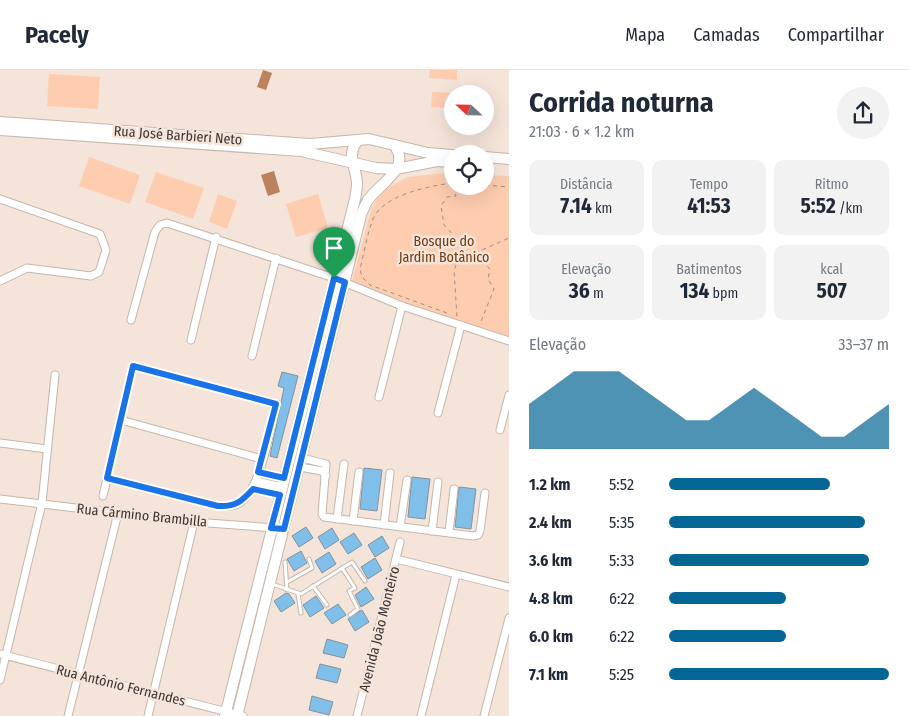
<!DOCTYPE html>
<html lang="pt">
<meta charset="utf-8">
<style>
body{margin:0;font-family:"Fira Sans Condensed",sans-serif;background:#f2f2f3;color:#1f2937;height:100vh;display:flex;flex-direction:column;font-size:19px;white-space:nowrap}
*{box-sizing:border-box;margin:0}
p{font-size:16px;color:#747a83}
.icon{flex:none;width:28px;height:28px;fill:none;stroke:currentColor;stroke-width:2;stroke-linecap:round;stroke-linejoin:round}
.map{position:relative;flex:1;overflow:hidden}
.sheet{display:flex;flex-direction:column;background:#fff;width:400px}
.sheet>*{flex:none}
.needle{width:32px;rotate:292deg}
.tools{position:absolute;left:444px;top:15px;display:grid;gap:10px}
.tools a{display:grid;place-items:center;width:50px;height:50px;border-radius:50%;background:#fff;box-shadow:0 5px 20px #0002;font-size:25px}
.pin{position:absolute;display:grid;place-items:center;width:42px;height:42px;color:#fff;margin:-51px -21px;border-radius:50% 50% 50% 0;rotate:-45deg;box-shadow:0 0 5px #0007}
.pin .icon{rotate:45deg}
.round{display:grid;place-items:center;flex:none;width:52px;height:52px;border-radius:26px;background:#f2f2f3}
.headline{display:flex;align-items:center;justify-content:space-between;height:85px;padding:0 20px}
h1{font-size:28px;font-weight:700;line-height:38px}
.stats{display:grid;grid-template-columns:repeat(3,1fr);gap:8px;height:85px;padding:5px 20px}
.stats div{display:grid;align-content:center;border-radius:10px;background:#f2f2f3;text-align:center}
.stats b{font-size:21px;font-weight:700}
.stats small{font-size:14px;font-weight:400}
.stats p{font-size:14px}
.chart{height:140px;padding:10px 20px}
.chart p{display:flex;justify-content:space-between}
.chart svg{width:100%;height:90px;margin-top:5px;fill:#046695;opacity:.7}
ul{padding:0 20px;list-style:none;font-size:16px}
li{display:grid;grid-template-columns:80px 60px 1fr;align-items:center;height:38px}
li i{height:12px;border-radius:6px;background:#046695}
header{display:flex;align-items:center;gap:30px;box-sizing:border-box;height:70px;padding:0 25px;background:#fff;border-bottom:1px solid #e0e1e3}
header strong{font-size:24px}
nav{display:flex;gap:28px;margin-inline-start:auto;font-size:18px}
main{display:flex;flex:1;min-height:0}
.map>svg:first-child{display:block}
.green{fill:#fecdb0}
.water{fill:#bc815d}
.building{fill:#80bfe9;stroke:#84929c}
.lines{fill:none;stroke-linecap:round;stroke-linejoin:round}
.lane-casing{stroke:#c5b6ac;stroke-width:5}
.street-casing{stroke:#c5b6ac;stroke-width:9}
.secondary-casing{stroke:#c5b6ac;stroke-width:12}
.path{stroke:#9a8e88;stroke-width:1;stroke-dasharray:4 4;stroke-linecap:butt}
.lane{stroke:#fff;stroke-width:3}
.street{stroke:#fff;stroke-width:7}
.secondary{stroke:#fff;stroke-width:10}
.route-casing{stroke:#fff;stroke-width:10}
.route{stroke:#1a73e8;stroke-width:6}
.labels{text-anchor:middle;stroke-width:5;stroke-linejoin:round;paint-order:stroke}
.street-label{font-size:14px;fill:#3e3734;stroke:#f4e4da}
.park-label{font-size:14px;fill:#723a10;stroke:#f4e4da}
</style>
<header>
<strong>Pacely</strong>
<nav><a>Mapa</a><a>Camadas</a><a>Compartilhar</a></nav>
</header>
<main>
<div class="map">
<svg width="509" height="646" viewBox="0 0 509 646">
<rect width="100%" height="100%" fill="#f4e4da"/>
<g class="green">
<path d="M430,0H457V10L429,8Z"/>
<path d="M49,4L100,7L98,39L47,36Z"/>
<path d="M432,22L456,23L452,24V38L431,37Z"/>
<path d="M89,87L140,105L130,134L79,116Z"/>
<path d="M156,102L204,118L193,149L145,132Z"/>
<path d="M452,102V116H485V105L509,106V269L351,215L371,140L378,127L389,117L408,107Z"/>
<path d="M218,124L237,131L227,159L209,152Z"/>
<path d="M318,124L328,158L296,167L286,134Z"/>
</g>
<g class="water">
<path d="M263,0L272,3L266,20L257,17Z"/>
<path d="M274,101L280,122L268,126L261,105Z"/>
</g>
<g class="building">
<path d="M282,302L298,306L277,388L270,386L284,318L278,316Z"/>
<path d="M364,398L382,400L377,441L360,439Z"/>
<path d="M412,407L430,409L425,449L408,447Z"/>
<path d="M459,417L476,419L471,459L455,457Z"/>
<path d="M306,457L313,468L299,477L292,466Z"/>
<path d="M332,458L339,470L325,479L318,467Z"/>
<path d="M354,463L362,475L348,484L340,472Z"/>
<path d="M382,466L389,478L375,487L368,475Z"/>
<path d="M301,481L307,493L294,501L287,489Z"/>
<path d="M329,482L336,494L322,503L315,491Z"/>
<path d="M375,488L382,500L368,509L361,497Z"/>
<path d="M366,517L374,529L361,537L355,525Z"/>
<path d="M286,523L289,524L295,533L281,542L274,531Z"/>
<path d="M316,526L324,538L310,547L303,535Z"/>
<path d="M338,534L346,545L332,554L324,543Z"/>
<path d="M362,540L369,552L355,561L348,549Z"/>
<path d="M327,569L348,575L344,588L323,583Z"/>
<path d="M320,594L341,599L337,613L316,608Z"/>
<path d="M312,626L333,632L329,645L309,640Z"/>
</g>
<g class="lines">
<defs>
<g id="lane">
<path d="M285,492L287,520"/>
<path d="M342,498L355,518L349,521L358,539L350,545"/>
<path d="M287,512L312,498L309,489"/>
<path d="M272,514L301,524L352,492L365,511"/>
<path d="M313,516L327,535"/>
<path d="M298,524L301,543"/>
</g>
<g id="street">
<path d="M0,129L100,164L106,180L99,202L91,206L27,198L0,211"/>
<path d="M131,250L155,162L160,155L167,153L334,208L402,236L509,271"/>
<path d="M191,270L216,167"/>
<path d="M252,286L276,188"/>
<path d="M379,327L402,236"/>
<path d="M438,343L461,255"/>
<path d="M121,350L262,389"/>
<path d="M500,360L509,325"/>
<path d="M0,373L47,379"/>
<path d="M302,388L326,394L322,444L324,447L473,466L478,465L480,461L485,423"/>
<path d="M300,397L322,401L326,406"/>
<path d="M258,402L284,408"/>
<path d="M256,411L282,417"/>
<path d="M253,419L280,425"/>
<path d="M103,426L133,296L276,334C269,361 263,414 241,432C235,437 226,437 218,436L107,408"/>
<path d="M0,429L194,452L276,458"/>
<path d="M337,449L344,394"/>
<path d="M353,451L359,402"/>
<path d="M384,455L390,403"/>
<path d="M400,457L407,410"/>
<path d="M432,461L438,412"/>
<path d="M449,462L454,419"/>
<path d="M396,489L509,517"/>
<path d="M0,584L243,646"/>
<path d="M0,610L42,433L55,305"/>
<path d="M68,646L118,443"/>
<path d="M148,646L194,452"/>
<path d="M357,646L400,472"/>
<path d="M421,646L456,505"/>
<path d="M484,646L509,548"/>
</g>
<g id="secondary">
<path d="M0,52L310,74L369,69L428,83L452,85"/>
<path d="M0,60L301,81L376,98L396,99L437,91L452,92"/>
<path d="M485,87L509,89"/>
<path d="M225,646L355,129C356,124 357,118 357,113C356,96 346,86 357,71"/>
<path d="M237,646L361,145C363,140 365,135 368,130C380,113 412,98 394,75"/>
</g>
</defs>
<use href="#lane" class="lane-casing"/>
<use href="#street" class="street-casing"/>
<use href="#secondary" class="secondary-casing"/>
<g class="path">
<path d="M485,115L509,117"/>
<path d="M454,116L456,126L447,127L441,136L444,155L458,170L461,183L454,200L457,247"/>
<path d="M461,183H474L490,199L488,209L494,219L480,254"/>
<path d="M475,183L509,168"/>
<path d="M447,243L370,215L362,207L360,199C364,183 367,165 373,149C383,125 429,116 452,113"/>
</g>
<use href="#lane" class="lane"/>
<use href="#street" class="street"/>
<use href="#secondary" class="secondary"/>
</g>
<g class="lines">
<defs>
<path id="route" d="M334,208L345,212L284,459L271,458L280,425L253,419C242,431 236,437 218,436L107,408L133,296L276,334L258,402L284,408Z"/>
</defs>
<use href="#route" class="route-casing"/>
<use href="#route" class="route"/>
</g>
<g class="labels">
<g class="street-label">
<text transform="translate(178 65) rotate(4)" y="5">Rua José Barbieri Neto</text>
<text transform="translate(142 445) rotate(6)" y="5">Rua Cármino Brambilla</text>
<text transform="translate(379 559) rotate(-76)" y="5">Avenida João Monteiro</text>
<text transform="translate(121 615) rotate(14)" y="5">Rua Antônio Fernandes</text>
</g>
<g class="park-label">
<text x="444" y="176">Bosque do<tspan x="444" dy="16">Jardim Botânico</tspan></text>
</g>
</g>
</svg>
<div class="tools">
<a><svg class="needle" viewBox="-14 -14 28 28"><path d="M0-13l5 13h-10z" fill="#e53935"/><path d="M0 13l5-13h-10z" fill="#747a83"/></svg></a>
<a><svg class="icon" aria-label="locate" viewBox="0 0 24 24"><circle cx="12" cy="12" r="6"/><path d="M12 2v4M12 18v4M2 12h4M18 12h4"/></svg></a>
</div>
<div class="pin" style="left:334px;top:208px;background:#1e9e55"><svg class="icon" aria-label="arrive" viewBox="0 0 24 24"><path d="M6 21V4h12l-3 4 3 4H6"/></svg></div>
</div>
<section class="sheet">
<div class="headline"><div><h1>Corrida noturna</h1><p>21:03 · 6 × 1.2 km</p></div><a class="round"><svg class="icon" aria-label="share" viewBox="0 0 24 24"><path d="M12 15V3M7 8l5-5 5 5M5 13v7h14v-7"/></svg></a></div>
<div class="stats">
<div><p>Distância</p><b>7.14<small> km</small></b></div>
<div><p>Tempo</p><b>41:53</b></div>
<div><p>Ritmo</p><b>5:52<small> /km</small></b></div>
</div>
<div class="stats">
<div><p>Elevação</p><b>36<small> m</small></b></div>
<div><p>Batimentos</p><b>134<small> bpm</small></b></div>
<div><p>kcal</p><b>507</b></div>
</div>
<div class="chart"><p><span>Elevação</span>33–37 m</p>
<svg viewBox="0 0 160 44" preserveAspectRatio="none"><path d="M0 44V22L10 14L20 6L30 6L40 6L50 14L60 22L70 30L80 30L90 22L100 14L110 22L120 30L130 38L140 38L150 30L160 22V44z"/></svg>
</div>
<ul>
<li><b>1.2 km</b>5:52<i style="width:73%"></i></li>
<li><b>2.4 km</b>5:35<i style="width:89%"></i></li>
<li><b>3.6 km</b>5:33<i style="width:91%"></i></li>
<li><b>4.8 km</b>6:22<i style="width:53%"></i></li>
<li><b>6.0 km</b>6:22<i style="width:53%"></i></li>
<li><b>7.1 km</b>5:25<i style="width:100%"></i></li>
</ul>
</section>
</main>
